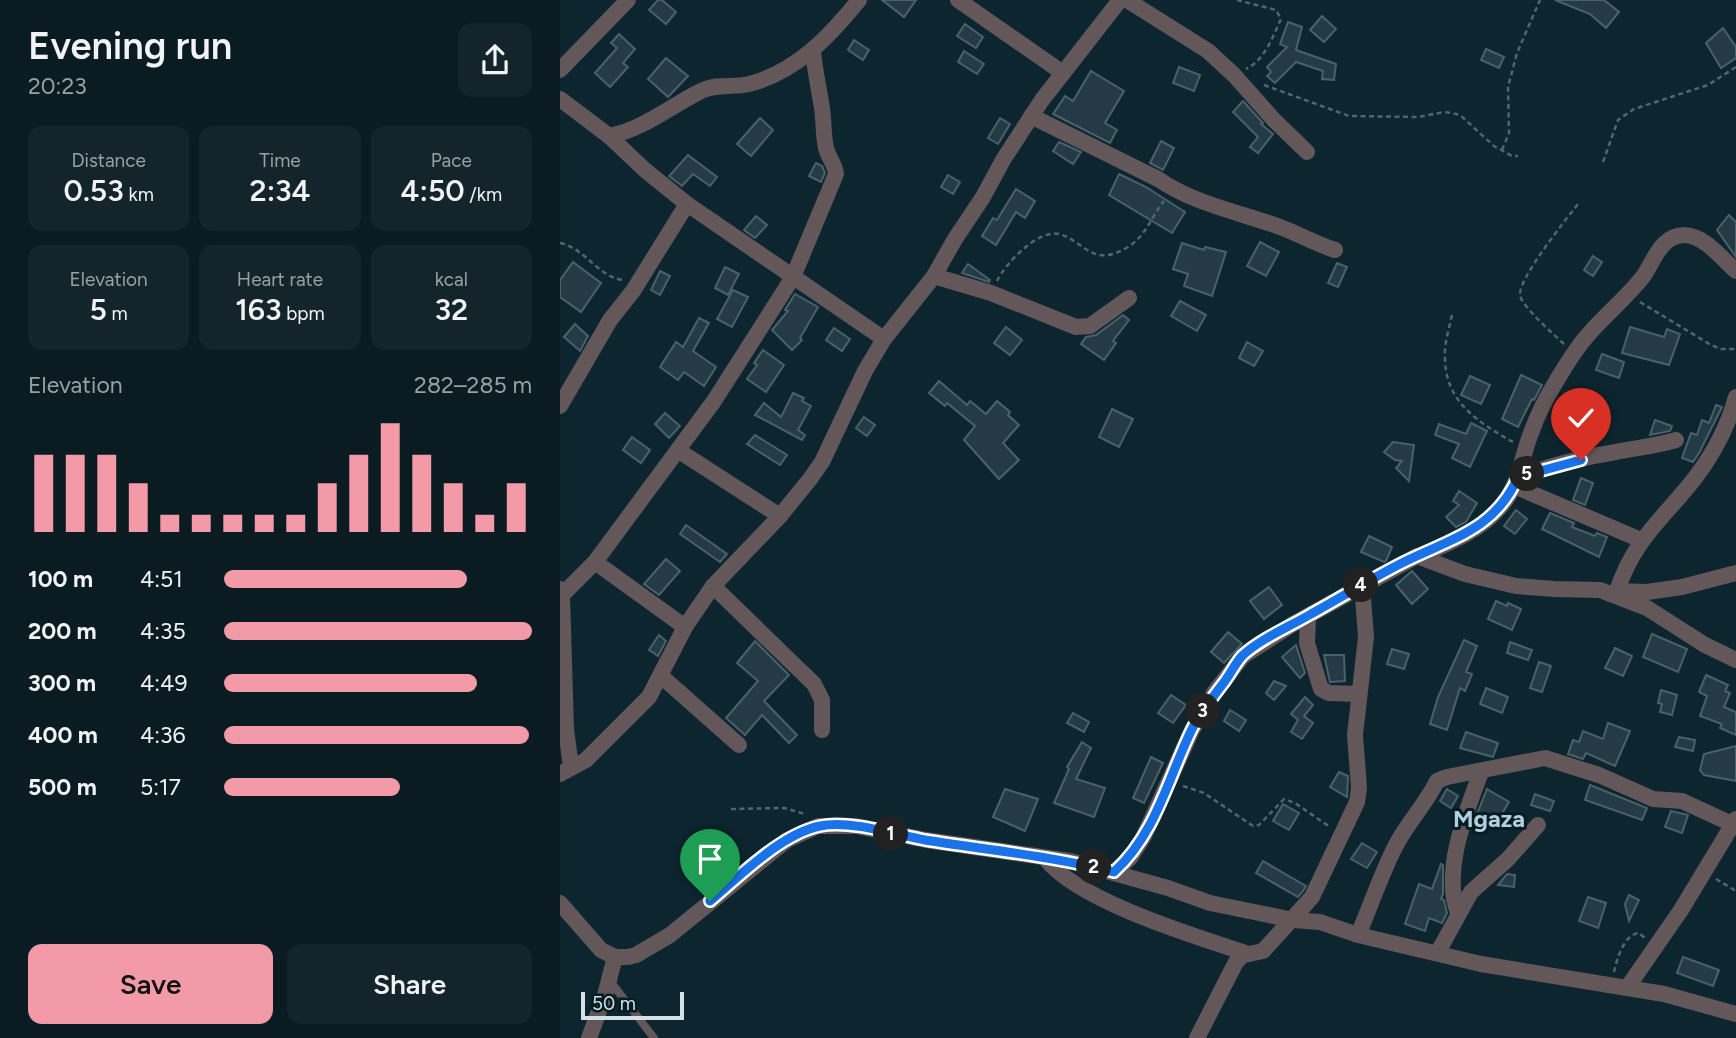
<!DOCTYPE html>
<meta charset="utf-8">
<style>
body{margin:0;font-family:Figtree,sans-serif;background:#13252a;color:#f1f3f6;height:100vh;display:flex;flex-direction:column;font-size:26px;white-space:nowrap}
*{box-sizing:border-box;margin:0}
p{font-size:23px;color:#99a1a5}
.icon{flex:none;width:38px;height:38px;fill:none;stroke:currentColor;stroke-width:2;stroke-linecap:round;stroke-linejoin:round}
.map{position:relative;flex:1;overflow:hidden}
.sheet{display:flex;flex-direction:column;background:#0a1c22;width:560px}
.sheet>*{flex:none}
.scale{position:absolute;left:21px;bottom:18px;width:103px;box-sizing:border-box;padding-left:7px;border:4px solid #d3e1e7;border-top:0;font-size:19px;line-height:24px;white-space:nowrap;color:#d3e1e7;-webkit-text-stroke:5px #041c24;paint-order:stroke}
.pin{position:absolute;display:grid;place-items:center;width:60px;height:60px;color:#fff;margin:-72px -30px;border-radius:50% 50% 50% 0;rotate:-45deg;box-shadow:0 0 7px #0007}
.pin .icon{rotate:45deg}
.km{position:absolute;width:35px;height:35px;margin:-18px;border-radius:50%;background:#222;color:#fff;font-size:19px;line-height:35px;text-align:center}
.round{display:grid;place-items:center;flex:none;width:74px;height:74px;border-radius:14px;background:#13252a}
.overview{display:flex;align-items:center;justify-content:space-between;height:119px;padding:0 28px}
h1{font-size:38px;font-weight:600;line-height:52px}
.stats{display:grid;grid-template-columns:repeat(3,1fr);gap:10px;height:119px;padding:7px 28px}
.stats div{display:grid;align-content:center;border-radius:14px;background:#13252a;text-align:center}
.stats b{font-size:30px;font-weight:600}
.stats small{font-size:19px;font-weight:400}
.stats p{font-size:19px}
.chart{height:196px;padding:14px 28px}
.chart p{display:flex;justify-content:space-between}
.chart svg{width:100%;height:126px;margin-top:7px;stroke:#f39aa8;stroke-width:6}
.action{display:flex;gap:14px;margin-top:auto;padding:14px 28px}
.action a{flex:1;height:80px;border-radius:14px;background:#f39aa8;color:#111;font-size:28px;font-weight:600;line-height:80px;text-align:center}
.action a+a{background:#13252a;color:#f1f3f6}
ul{padding:0 28px;list-style:none;font-size:23px}
li{display:grid;grid-template-columns:112px 84px 1fr;align-items:center;height:52px}
li i{height:18px;border-radius:9px;background:#f39aa8}
main{display:flex;flex:1;min-height:0}
.map>svg:first-child{display:block}
.building{fill:#243b45;stroke:#48616b;stroke-width:2}
.lines{fill:none;stroke-linecap:round;stroke-linejoin:round}
.path{stroke:#51656d;stroke-width:2.5;stroke-dasharray:5 3.5;stroke-linecap:butt}
.service{stroke:#635759;stroke-width:8}
.minor{stroke:#635759;stroke-width:16}
.route-casing{stroke:#fff;stroke-width:14}
.route{stroke:#1a73e8;stroke-width:9}
.labels{text-anchor:middle;stroke-width:6;stroke-linejoin:round;paint-order:stroke}
.quarter-label{font-size:24px;font-weight:bold;fill:#b4cfdb;stroke:#041c24}
</style>
<main>
<section class="sheet">
<div class="overview"><div><h1>Evening run</h1><p>20:23</p></div><a class="round"><svg class="icon" aria-label="share" viewBox="0 0 24 24"><path d="M12 15V3M7 8l5-5 5 5M5 13v7h14v-7"/></svg></a></div>
<div class="stats">
<div><p>Distance</p><b>0.53<small> km</small></b></div>
<div><p>Time</p><b>2:34</b></div>
<div><p>Pace</p><b>4:50<small> /km</small></b></div>
</div>
<div class="stats">
<div><p>Elevation</p><b>5<small> m</small></b></div>
<div><p>Heart rate</p><b>163<small> bpm</small></b></div>
<div><p>kcal</p><b>32</b></div>
</div>
<div class="chart"><p><span>Elevation</span>282–285 m</p>
<svg viewBox="0 0 160 44" preserveAspectRatio="none"><path d="M5 44V17M15 44V17M25 44V17M35 44V27M45 44V38M55 44V38M65 44V38M75 44V38M85 44V38M95 44V27M105 44V17M115 44V6M125 44V17M135 44V27M145 44V38M155 44V27"/></svg>
</div>
<ul>
<li><b>100 m</b>4:51<i style="width:79%"></i></li>
<li><b>200 m</b>4:35<i style="width:100%"></i></li>
<li><b>300 m</b>4:49<i style="width:82%"></i></li>
<li><b>400 m</b>4:36<i style="width:99%"></i></li>
<li><b>500 m</b>5:17<i style="width:57%"></i></li>
</ul>
<div class="action"><a>Save</a><a>Share</a></div>
</section>
<div class="map">
<svg width="1176" height="1038" viewBox="0 0 1176 1038">
<rect width="100%" height="100%" fill="#0d252e"/>
<g class="building">
<path d="M98,0H102L116,12L106,24L89,10Z"/>
<path d="M322,0H356L344,17Z"/>
<path d="M995,0H1044L1059,12L1046,28L1030,14Z"/>
<path d="M762,16L776,29L764,42L750,30Z"/>
<path d="M728,22L742,27L736,50L776,64L774,80L762,79L763,71L736,62L715,83L707,76L711,72L707,67L727,47L720,44Z"/>
<path d="M405,24L423,37L416,48L397,36Z"/>
<path d="M1163,28L1176,47V58L1161,68L1146,43Z"/>
<path d="M59,34L75,49L63,63L68,67L50,87L35,73L57,48L51,43Z"/>
<path d="M294,40L309,50L303,60L288,50Z"/>
<path d="M926,49L944,57L939,68L921,60Z"/>
<path d="M404,51L424,64L417,74L398,62Z"/>
<path d="M106,58L128,76L108,97L88,79Z"/>
<path d="M619,67L640,75L634,91L613,83Z"/>
<path d="M531,71L564,91L545,123L557,130L550,143L493,114L505,96L513,101Z"/>
<path d="M683,101L703,123L701,124L713,134L698,153L690,147L698,137L673,112Z"/>
<path d="M200,118L213,130L191,156L177,144Z"/>
<path d="M440,118L450,124L438,144L428,138Z"/>
<path d="M601,141L614,148L603,170L590,163Z"/>
<path d="M499,142L521,152L513,164L493,151Z"/>
<path d="M128,155L157,177L150,186L133,174L122,186L109,176Z"/>
<path d="M256,163L262,166L265,173L261,182L249,176Z"/>
<path d="M559,174L586,187L625,212L612,233L549,195Z"/>
<path d="M388,175L400,182L393,194L381,187Z"/>
<path d="M456,189L475,201L465,218L456,212L436,245L422,236L433,218L437,220Z"/>
<path d="M1169,215L1176,222V257L1157,230Z"/>
<path d="M196,216L207,225L195,238L184,230Z"/>
<path d="M700,242L719,252L706,276L687,266Z"/>
<path d="M622,243L644,250L645,247L666,252L652,296L624,286L628,274L613,269Z"/>
<path d="M1033,256L1042,262L1033,276L1024,270Z"/>
<path d="M13,262L41,283L21,312L0,297V280Z"/>
<path d="M777,263L787,267L778,287L768,283Z"/>
<path d="M408,264L430,280L429,282L402,273Z"/>
<path d="M165,267L179,274L168,295L155,288Z"/>
<path d="M100,271L110,276L100,295L91,290Z"/>
<path d="M173,290L188,297L172,327L157,319Z"/>
<path d="M235,294L258,307L240,338L242,340L232,350L212,330L228,311L225,310Z"/>
<path d="M620,301L646,315L637,331L611,316Z"/>
<path d="M563,315L569,320L553,341L556,343L544,360L521,344L526,337L536,335Z"/>
<path d="M139,318L149,323L133,351L156,367L144,386L124,372L118,380L100,367L116,342L123,347Z"/>
<path d="M15,324L28,336L20,351L4,337Z"/>
<path d="M446,327L462,340L450,355L434,343Z"/>
<path d="M1070,327L1104,337L1107,329L1120,334L1109,365L1062,353Z"/>
<path d="M274,328L290,339L282,351L266,340Z"/>
<path d="M687,342L703,351L694,366L679,358Z"/>
<path d="M203,350L224,365L206,392L187,379L197,365L194,363Z"/>
<path d="M1042,354L1064,362L1059,378L1036,370Z"/>
<path d="M961,375L982,385L974,400L972,399L958,427L942,419Z"/>
<path d="M910,376L930,385L921,404L901,395Z"/>
<path d="M379,381L407,405L410,401L426,414L437,401L450,412L448,415L459,425L443,443L459,460L439,479L404,440L415,426L387,403L385,406L369,393Z"/>
<path d="M233,393L244,398L242,401L251,406L238,430L245,435L242,440L195,415L204,403L221,417Z"/>
<path d="M1156,405L1162,407L1139,453L1133,462L1122,458L1131,433L1137,435L1142,420L1149,423Z"/>
<path d="M552,409L573,419L559,447L539,437Z"/>
<path d="M105,413L120,426L109,438L95,424Z"/>
<path d="M304,417L315,425L307,436L296,428Z"/>
<path d="M1095,420L1112,426L1110,431L1090,435Z"/>
<path d="M911,423L927,431L910,467L892,458L899,444L875,435L879,424L906,434Z"/>
<path d="M195,435L227,455L220,465L187,444Z"/>
<path d="M72,437L90,450L81,463L63,450Z"/>
<path d="M833,442L854,445L849,481L836,468L842,461L835,460L824,452Z"/>
<path d="M1021,478L1033,483L1025,505L1013,500Z"/>
<path d="M899,491L917,503L906,522L896,527L886,517L899,505L893,501Z"/>
<path d="M956,510L967,519L955,534L944,526Z"/>
<path d="M990,513L1014,523L1012,527L1035,536L1037,533L1047,537L1039,557L982,529Z"/>
<path d="M126,525L167,554L160,562L120,534Z"/>
<path d="M809,536L832,547L826,561L824,562L801,552Z"/>
<path d="M106,559L120,571L99,595L84,584Z"/>
<path d="M852,571L868,589L852,604L836,585Z"/>
<path d="M709,587L722,605L704,619L690,601Z"/>
<path d="M936,601L947,606L948,603L961,609L952,630L928,619Z"/>
<path d="M668,632L682,644L664,663L651,652Z"/>
<path d="M1092,634L1127,649L1118,672L1083,657Z"/>
<path d="M99,635L106,641L98,656L89,650Z"/>
<path d="M904,640L917,646L906,672L912,674L905,691L900,688L887,730L870,724L878,697Z"/>
<path d="M195,641L229,675L204,701L237,735L229,743L202,715L185,735L166,718L198,681L177,663Z"/>
<path d="M950,642L972,650L968,660L947,653Z"/>
<path d="M736,645L745,673L740,678L722,657Z"/>
<path d="M1055,648L1072,656L1063,676L1045,668Z"/>
<path d="M832,649L849,654L844,669L827,664Z"/>
<path d="M764,655H784L785,681L770,682Z"/>
<path d="M979,662L991,666L982,692L970,688Z"/>
<path d="M1146,675L1168,685L1165,691L1170,693L1164,707L1176,712V735L1160,728L1162,724L1140,716L1147,696L1139,692Z"/>
<path d="M714,681L726,686L714,700L706,693Z"/>
<path d="M926,688L948,697L942,713L920,704Z"/>
<path d="M1101,690L1117,695L1112,715L1100,712L1102,704L1098,703Z"/>
<path d="M611,695L626,705L613,723L598,713Z"/>
<path d="M745,697L753,705L744,716L753,723L742,739L731,732L738,720L731,714Z"/>
<path d="M670,710L686,720L679,731L664,721Z"/>
<path d="M513,713L529,722L524,732L507,723Z"/>
<path d="M1048,723L1070,731L1055,766L1026,753L1023,759L1008,754L1013,740L1019,742L1023,731L1043,739Z"/>
<path d="M906,732L938,743L933,757L900,748Z"/>
<path d="M1119,737L1135,740L1133,751L1115,747Z"/>
<path d="M522,742L531,748L516,779L545,788L534,817L494,803L509,769L507,767Z"/>
<path d="M1176,746V781L1144,775L1140,770L1144,754Z"/>
<path d="M591,757L603,763L584,803L573,798Z"/>
<path d="M779,772L788,776L787,797L770,787Z"/>
<path d="M1030,785L1087,808L1082,820L1025,800Z"/>
<path d="M445,789L478,799L465,831L433,817Z"/>
<path d="M887,789L898,796L891,808L880,801Z"/>
<path d="M927,789L949,802L935,825L917,814Z"/>
<path d="M975,794L994,801L990,811L971,805Z"/>
<path d="M723,804L739,813L729,830L713,821Z"/>
<path d="M1111,811L1128,815L1122,833L1105,827Z"/>
<path d="M802,843L817,852L807,868L791,859Z"/>
<path d="M703,861L746,886L743,891L738,897L696,873Z"/>
<path d="M881,864L883,865V894L881,899L884,900L887,913L882,923L869,918L865,931L845,924L859,884L872,889Z"/>
<path d="M947,874L955,875L954,887L938,885Z"/>
<path d="M1069,895L1079,900L1069,921L1065,904Z"/>
<path d="M1028,897L1046,903L1038,928L1019,921Z"/>
<path d="M1123,957L1159,970L1153,986L1117,973Z"/>
</g>
<g class="lines">
<g class="path">
<path d="M677,0L716,10L721,19C713,36 705,60 686,69"/>
<path d="M704,85L789,116L858,117L884,112L892,113L900,115L934,146L952,156H958"/>
<path d="M942,150L949,133L948,87L957,53L980,0"/>
<path d="M1043,162L1058,120L1074,109L1148,85L1176,67"/>
<path d="M0,243C25,248 38,277 63,280"/>
<path d="M437,281C445,264 478,229 499,234C525,241 532,269 568,247C586,236 591,217 604,201"/>
<path d="M1080,302L1151,345L1161,349H1176"/>
<path d="M892,315C889,329 884,344 885,358C885,402 919,423 953,442"/>
<path d="M1004,344C994,335 963,307 960,296C957,280 1007,218 1018,204"/>
<path d="M623,786L644,793L693,826L699,825L724,799L735,803L770,827"/>
<path d="M171,809L224,808L245,814"/>
<path d="M1156,879L1176,891"/>
<path d="M1054,972C1057,959 1064,934 1079,933L1085,938"/>
</g>
<path class="service" d="M50,981L94,1038"/>
<g class="minor">
<path d="M398,0L503,73"/>
<path d="M567,0L648,51L674,75L714,120L747,152"/>
<path d="M0,70L68,0"/>
<path d="M0,99L49,136L85,170L127,204L324,339"/>
<path d="M471,116L598,179C634,204 679,212 720,227C739,234 756,244 775,250"/>
<path d="M49,136C84,129 109,107 141,91C156,83 172,88 189,84C236,72 269,37 299,0"/>
<path d="M374,276L431,293L516,327L530,326L569,298"/>
<path d="M0,406L50,320L73,291L127,204"/>
<path d="M119,451L220,516"/>
<path d="M959,477C990,466 1023,457 1056,452C1076,448 1096,446 1116,440"/>
<path d="M954,486L1081,540"/>
<path d="M860,556C889,543 920,531 941,506C960,484 961,458 971,433C977,416 985,400 994,385C1004,368 1014,351 1027,336C1044,316 1065,299 1082,278C1094,262 1100,235 1125,235C1145,236 1162,259 1176,271"/>
<path d="M35,562L125,627"/>
<path d="M153,586L254,684L262,700V730"/>
<path d="M0,589L2,595L6,729L11,767"/>
<path d="M1055,591L1087,592L1122,587L1176,573"/>
<path d="M1057,591C1074,539 1103,519 1135,478C1154,453 1168,426 1176,397"/>
<path d="M2,595L35,562L154,401L233,277L276,174C275,164 268,157 266,148C263,135 264,121 262,108C259,89 255,71 253,52"/>
<path d="M748,616L747,643L761,689L769,693L799,694"/>
<path d="M101,676L179,745"/>
<path d="M0,774L26,760L89,697L125,627L153,586L220,516L250,479L262,462L305,371L324,339L374,276L395,239L423,197L443,160L482,100L560,0"/>
<path d="M485,858C517,901 637,937 689,954L703,951L752,897L797,802L799,788L795,735L806,637L802,585"/>
<path d="M554,872L570,858L584,836L632,730L654,693L683,656L733,624L857,556L905,574L956,586L994,589L1040,590L1087,608L1145,645L1176,660"/>
<path d="M0,903L41,950L55,957H68L76,955L110,935L227,840L258,826H296L366,840L510,861L608,888L650,903L733,920L760,922L798,935L921,964L1104,994L1176,1014"/>
<path d="M898,913C882,871 906,812 921,772"/>
<path d="M798,935C811,905 821,874 836,845C848,822 866,804 877,781L887,777L985,758L1039,775L1093,799L1122,801L1172,824"/>
<path d="M878,952L911,892L948,859L978,825"/>
<path d="M1067,988L1121,910L1176,819"/>
<path d="M29,1038L45,995L55,957"/>
<path d="M637,1038L676,962L683,955L689,954"/>
</g>
</g>
<g class="lines">
<defs>
<path id="route" d="M150,901C180,876 221,834 260,826C290,820 334,834 365,840C428,850 492,856 554,872C596,834 608,778 632,729C641,712 653,697 665,681C671,673 676,662 683,655C702,638 729,627 751,614C782,597 812,578 844,562C890,539 935,530 958,477L1021,460"/>
</defs>
<use href="#route" class="route-casing"/>
<use href="#route" class="route"/>
</g>
<g class="labels">
<g class="quarter-label">
<text x="929" y="827">Mgaza</text>
</g>
</g>
</svg>
<div class="scale">50 m</div>
<div class="pin" style="left:150px;top:901px;background:#1e9e55"><svg class="icon" aria-label="arrive" viewBox="0 0 24 24"><path d="M6 21V4h12l-3 4 3 4H6"/></svg></div>
<div class="pin" style="left:1021px;top:460px;background:#d93025"><svg class="icon" aria-label="check" viewBox="0 0 24 24"><path d="M5 12l5 5 9-10"/></svg></div>
<b class="km" style="left:331px;top:834px">1</b>
<b class="km" style="left:534px;top:867px">2</b>
<b class="km" style="left:643px;top:711px">3</b>
<b class="km" style="left:801px;top:585px">4</b>
<b class="km" style="left:967px;top:474px">5</b>
</div>
</main>
